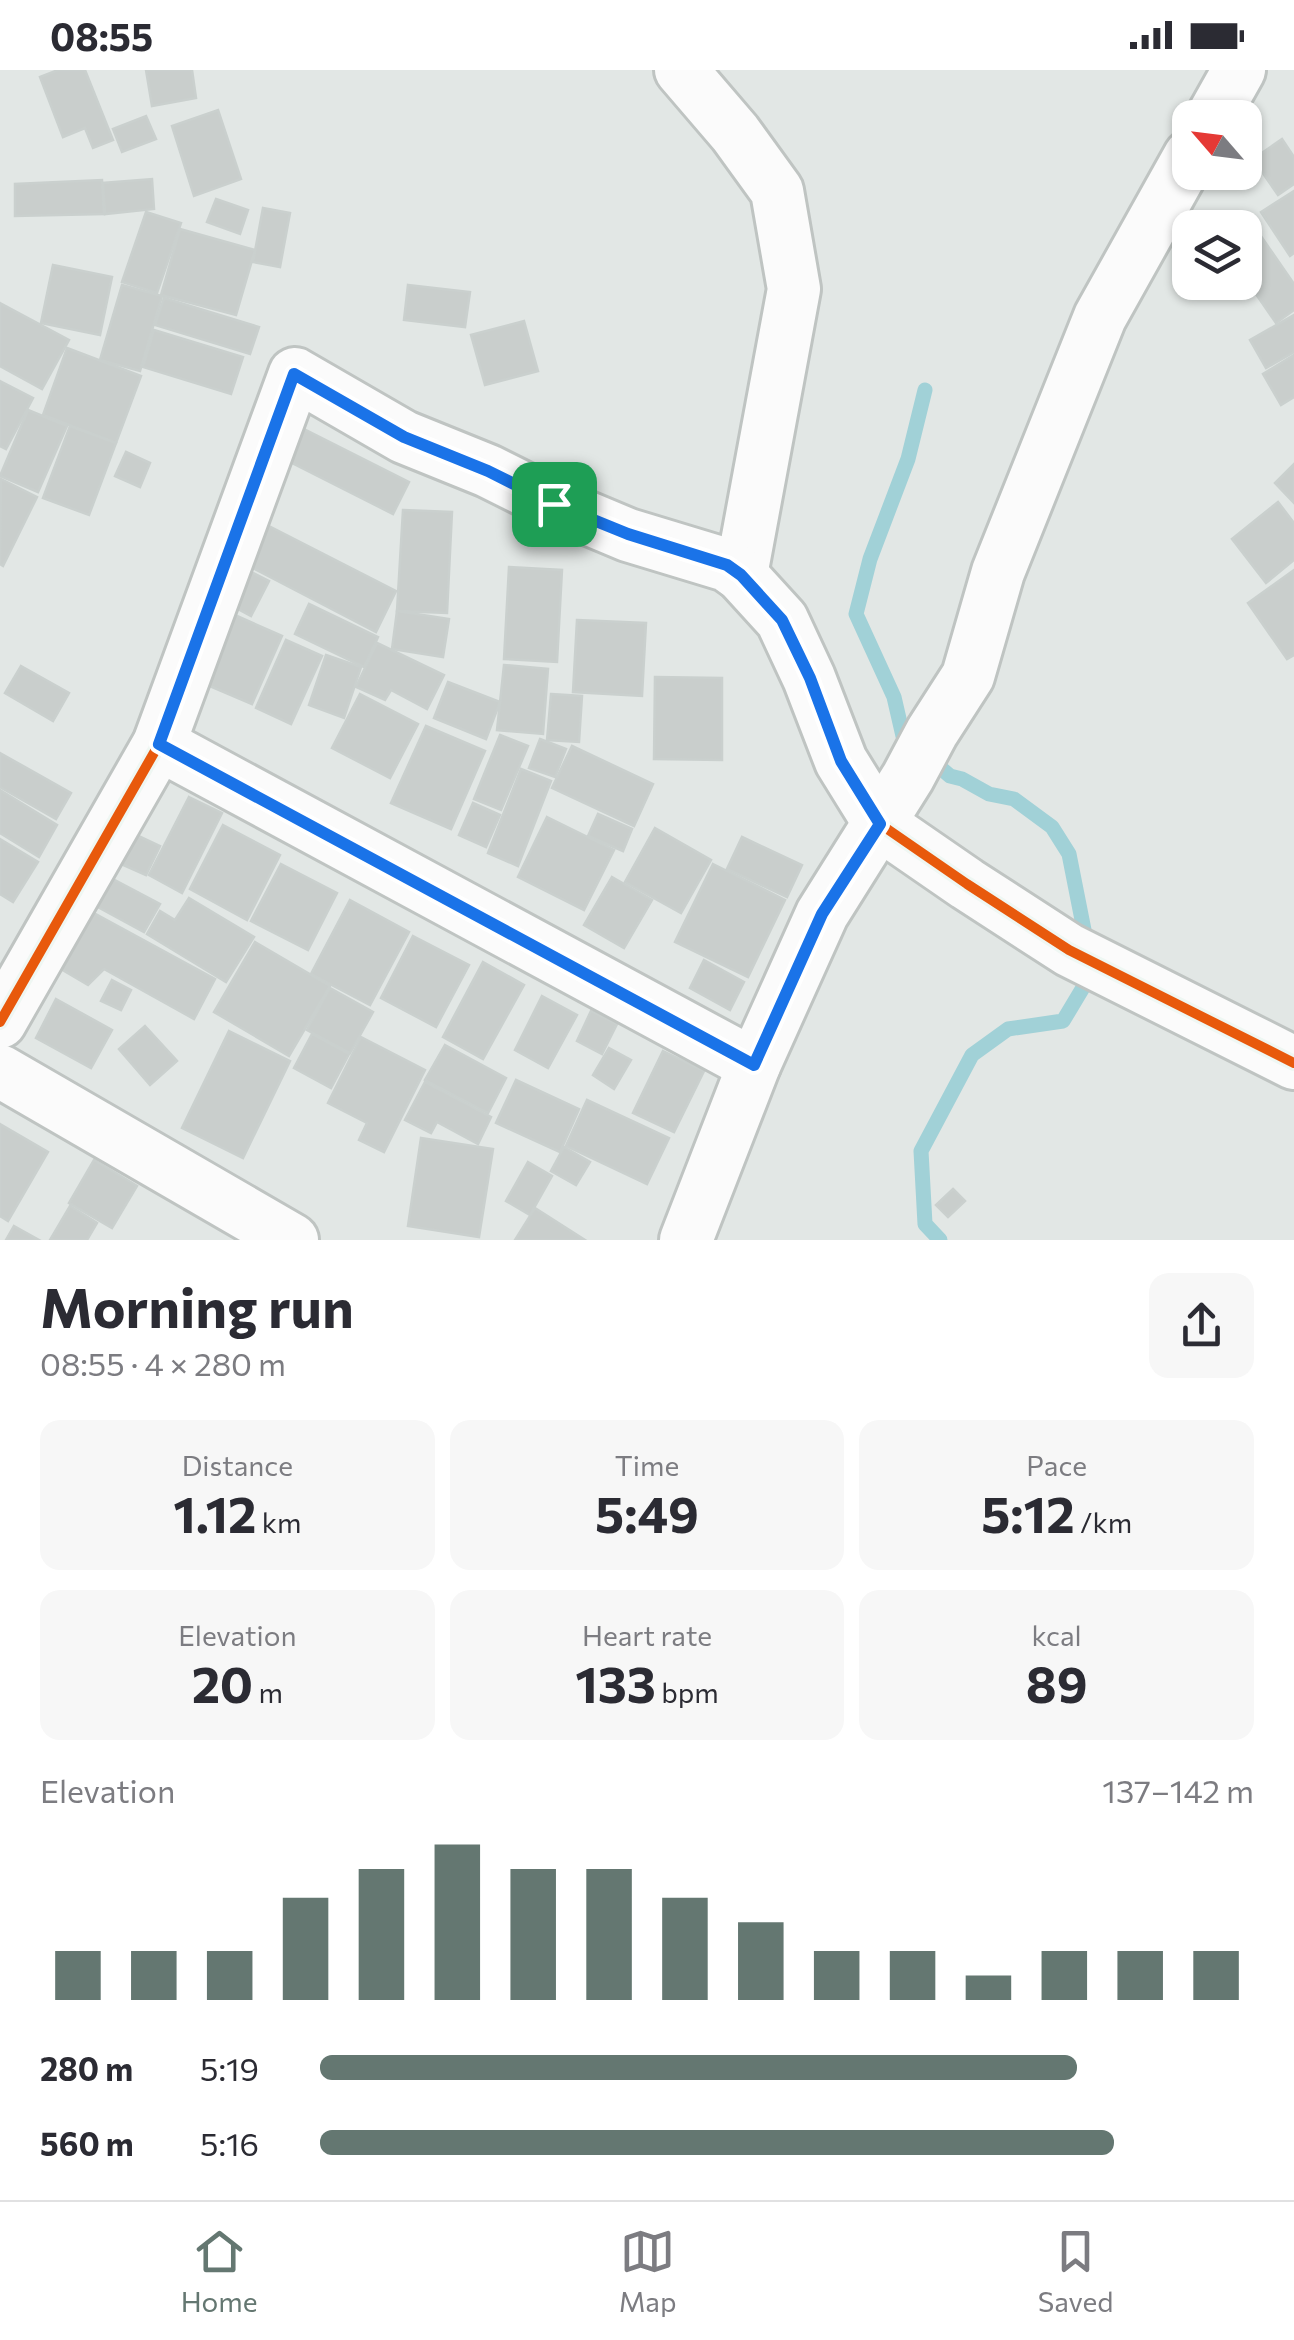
<!DOCTYPE html>
<meta charset="utf-8">
<style>
body{margin:0;font-family:Commissioner,sans-serif;background:#f7f7f7;color:#2b2b33;height:100vh;display:flex;flex-direction:column;font-size:38px;white-space:nowrap}
*{box-sizing:border-box;margin:0}
p{font-size:32px;color:#7c7c81}
.icon{flex:none;width:55px;height:55px;fill:none;stroke:currentColor;stroke-width:2;stroke-linecap:round;stroke-linejoin:round}
.map{position:relative;height:1170px;overflow:hidden}
.side{display:flex;flex-direction:column;background:#fff;flex:1}
.side>*{flex:none}
.needle{width:65px;rotate:298deg}
.fabs{position:absolute;left:1172px;top:30px;display:grid;gap:20px}
.fabs a{display:grid;place-items:center;width:90px;height:90px;border-radius:20px;background:#fff;box-shadow:0 2px 8px #0004;font-size:50px}
.pin{position:absolute;display:grid;place-items:center;width:85px;height:85px;color:#fff;margin:-42px;border-radius:20px;box-shadow:0 5px 15px #0006}
.round{display:grid;place-items:center;flex:none;width:105px;height:105px;border-radius:20px;background:#f7f7f7}
.overview{display:flex;align-items:center;justify-content:space-between;height:170px;padding:0 40px}
h1{font-size:55px;font-weight:700;line-height:75px}
.stats{display:grid;grid-template-columns:repeat(3,1fr);gap:15px;height:170px;padding:10px 40px}
.stats div{display:grid;align-content:center;border-radius:20px;background:#f7f7f7;text-align:center}
.stats b{font-size:50px;font-weight:700}
.stats small{font-size:28px;font-weight:400}
.stats p{font-size:28px}
.chart{height:280px;padding:20px 40px}
.chart p{display:flex;justify-content:space-between}
.chart svg{width:100%;height:180px;margin-top:10px;stroke:#647771;stroke-width:6}
ul{padding:0 40px;list-style:none;font-size:32px}
li{display:grid;grid-template-columns:160px 120px 1fr;align-items:center;height:75px}
li i{height:25px;border-radius:12px;background:#647771}
.status{display:flex;justify-content:space-between;align-items:center;height:70px;padding:0 50px;background:#fff;direction:ltr}
.status svg{height:28px;fill:currentColor}
.tab-bar{display:flex;justify-content:space-around;align-items:center;height:140px;border-top:2px solid #e1e1e2;background:#fff;font-size:28px;color:#7c7c81}
.tab-bar a{display:grid;justify-items:center;gap:5px}
.tab-bar .on{color:#647771}
.map>svg:first-child{display:block}
.lines{fill:none;stroke-linecap:round;stroke-linejoin:round}
.stream{stroke:#a1d1d7;stroke-width:15}
.building{fill:#c9cecc;stroke:#cad0ce;stroke-width:2.5}
.minor-casing{stroke:#bfc4c2;stroke-width:58}
.minor{stroke:#fbfbfb;stroke-width:52}
.cycleway-casing{stroke:#eff7f3;stroke-width:16}
.cycleway{stroke:#e8590c;stroke-width:10}
.route-casing{stroke:#fff;stroke-width:20}
.route{stroke:#1a73e8;stroke-width:12}
</style>
<div class="status"><b>08:55</b><svg viewBox="0 0 49 12"><path d="M0 12V9h3v3zM5 12V6h3v6zM10 12V3h3v9zM15 12V0h3v12zM26 1h20v11H26zM47 4h2v5h-2z"/></svg></div>
<div class="map">
<svg width="1294" height="1170" viewBox="0 0 1294 1170">
<rect width="100%" height="100%" fill="#e2e7e5"/>
<g class="lines">
<g class="stream">
<path d="M925,320L908,389L870,489L856,544L894,627L903,666L950,706L962,709L989,724L1014,729L1052,757L1069,784L1086,870"/>
<path d="M940,1170L925,1154L921,1081L972,985L1008,959L1063,951L1087,911"/>
</g>
</g>
<g class="building">
<path d="M58,0H85L113,70L93,78L85,58L63,67L40,7Z"/>
<path d="M146,0H192L196,28L152,36Z"/>
<path d="M218,40L241,109L194,126L172,56Z"/>
<path d="M146,46L156,69L122,82L113,59Z"/>
<path d="M1282,69L1294,87V114L1278,125L1253,89Z"/>
<path d="M152,109L154,139L105,144L103,113Z"/>
<path d="M102,110L104,144L15,146V114Z"/>
<path d="M1294,121V183L1290,186L1261,142Z"/>
<path d="M216,129L248,140L240,164L207,152Z"/>
<path d="M263,138L290,143L280,197L253,192Z"/>
<path d="M146,142L181,153L157,223L122,212Z"/>
<path d="M1254,156L1294,214V240L1276,253L1245,208V163Z"/>
<path d="M180,159L255,180L236,245L161,225Z"/>
<path d="M53,195L112,207L100,265L41,253Z"/>
<path d="M122,215L162,226L140,301L100,290Z"/>
<path d="M408,215L470,222L465,257L404,250Z"/>
<path d="M164,228L259,257L250,284L155,255Z"/>
<path d="M0,233L69,270L42,319L0,296Z"/>
<path d="M1294,245V282L1266,298L1250,270Z"/>
<path d="M524,251L538,301L485,315L471,265Z"/>
<path d="M154,260L243,287L231,324L143,297Z"/>
<path d="M67,278L141,306L116,373L43,345Z"/>
<path d="M1294,285V327L1281,335L1263,304Z"/>
<path d="M0,311L33,328L6,379L0,376Z"/>
<path d="M28,340L67,356L38,422L0,406Z"/>
<path d="M70,356L116,373L89,445L43,428Z"/>
<path d="M304,359L409,412L393,444L288,391Z"/>
<path d="M126,382L150,393L140,417L115,406Z"/>
<path d="M1294,394V433L1275,413Z"/>
<path d="M1,409L37,427L3,496L0,494Z"/>
<path d="M1278,432L1294,453V490L1266,513L1232,469Z"/>
<path d="M403,440L452,442L447,543L397,541Z"/>
<path d="M265,454L396,521L376,562L245,494Z"/>
<path d="M509,497L562,500L557,592L504,589Z"/>
<path d="M243,498L269,511L251,546L225,532Z"/>
<path d="M1294,500V585L1287,589L1248,533Z"/>
<path d="M309,534L378,567L364,597L295,564Z"/>
<path d="M397,541L449,549L443,587L392,579Z"/>
<path d="M228,542L282,566L252,634L198,611Z"/>
<path d="M577,550L646,553L642,626L573,622Z"/>
<path d="M286,570L322,586L291,654L256,638Z"/>
<path d="M377,573L444,605L427,639L391,620L385,630L356,617Z"/>
<path d="M326,585L361,597L344,648L309,635Z"/>
<path d="M504,595L548,599L543,664L497,660Z"/>
<path d="M21,596L69,623L53,651L5,623Z"/>
<path d="M655,607L722,608V690L654,689Z"/>
<path d="M448,612L500,632L486,669L434,648Z"/>
<path d="M360,624L418,654L390,708L332,678Z"/>
<path d="M551,624L582,626L579,672L547,670Z"/>
<path d="M426,656L485,681L451,759L391,733Z"/>
<path d="M500,665L528,676L501,740L474,729Z"/>
<path d="M540,669L566,679L555,707L529,698Z"/>
<path d="M572,676L653,714L634,756L552,718Z"/>
<path d="M0,683L71,723L56,749L0,717Z"/>
<path d="M521,699L551,711L518,796L488,783Z"/>
<path d="M0,720L57,755L39,787L0,763Z"/>
<path d="M189,727L222,743L182,823L149,805Z"/>
<path d="M473,733L500,745L486,777L459,765Z"/>
<path d="M598,744L632,759L623,781L588,766Z"/>
<path d="M547,747L614,780L584,840L518,807Z"/>
<path d="M223,755L280,785L247,850L190,819Z"/>
<path d="M655,758L711,790L681,843L625,812Z"/>
<path d="M132,763L160,776L146,805L119,793Z"/>
<path d="M742,767L802,795L787,827L727,799Z"/>
<path d="M0,769L38,792L13,832L0,824Z"/>
<path d="M281,794L337,823L308,880L251,851Z"/>
<path d="M713,794L785,830L748,907L675,872Z"/>
<path d="M612,807L652,830L624,878L584,855Z"/>
<path d="M111,808L160,834L144,862L96,836Z"/>
<path d="M189,828L254,867L226,912L147,864L160,841L175,850Z"/>
<path d="M350,830L409,862L370,935L311,904Z"/>
<path d="M92,842L215,909L194,949L104,899L88,915L61,899Z"/>
<path d="M413,866L469,895L436,957L381,928Z"/>
<path d="M255,872L330,916L289,986L214,942Z"/>
<path d="M704,890L744,912L730,940L690,918Z"/>
<path d="M483,892L524,915L483,989L443,967Z"/>
<path d="M112,910L131,920L121,940L101,931Z"/>
<path d="M330,918L373,942L350,983L307,960Z"/>
<path d="M542,926L577,945L548,998L515,980Z"/>
<path d="M56,929L112,960L91,998L36,968Z"/>
<path d="M591,941L617,954L602,984L577,971Z"/>
<path d="M145,956L177,991L150,1015L119,979Z"/>
<path d="M229,961L290,991L243,1088L182,1058Z"/>
<path d="M312,964L349,984L331,1018L294,998Z"/>
<path d="M361,967L425,1000L384,1082L359,1070L367,1053L328,1033Z"/>
<path d="M445,975L506,1008L488,1043L425,1010Z"/>
<path d="M609,978L631,990L614,1019L593,1005Z"/>
<path d="M663,981L704,1001L674,1062L633,1043Z"/>
<path d="M516,1010L579,1039L560,1082L496,1053Z"/>
<path d="M425,1012L491,1047L478,1074L437,1052L431,1063L405,1050Z"/>
<path d="M587,1030L669,1068L647,1114L566,1076Z"/>
<path d="M0,1054L48,1082L8,1151L0,1146Z"/>
<path d="M421,1068L493,1079L479,1167L408,1156Z"/>
<path d="M564,1077L590,1092L576,1115L551,1101Z"/>
<path d="M94,1090L137,1116L112,1158L69,1133Z"/>
<path d="M528,1092L552,1106L530,1145L506,1131Z"/>
<path d="M953,1119L965,1131L948,1147L936,1135Z"/>
<path d="M70,1136L97,1153L87,1170H50Z"/>
<path d="M535,1138L585,1170H515Z"/>
<path d="M14,1156L39,1170H6Z"/>
</g>
<g class="lines">
<defs>
<g id="minor">
<path d="M681,0L735,63L777,121L794,219L741,505"/>
<path d="M1212,48L1239,0"/>
<path d="M159,674L754,995"/>
<path d="M0,952L159,674L295,304L404,367L488,401L554,434L628,465L727,495L741,505L782,550L809,608L841,691L880,754L967,814L1069,880L1294,993"/>
<path d="M0,1001L292,1170"/>
<path d="M686,1170L754,995L822,844L908,707L932,662L968,606L998,502L1100,247L1190,86"/>
</g>
</defs>
<use href="#minor" class="minor-casing"/>
<use href="#minor" class="minor"/>
<defs>
<path id="cycleway" d="M0,952L159,674L295,304L404,367L488,401L554,434L628,465L727,495L741,505L782,550L809,608L841,691L880,754L967,814L1069,880L1294,993"/>
</defs>
<use href="#cycleway" class="cycleway-casing"/>
<use href="#cycleway" class="cycleway"/>
</g>
<g class="lines">
<defs>
<path id="route" d="M294,304L404,367L488,401L554,434L628,464L727,495L741,505L782,550L810,608L841,691L880,754L822,844L754,995L159,674Z"/>
</defs>
<use href="#route" class="route-casing"/>
<use href="#route" class="route"/>
</g>
</svg>
<div class="fabs">
<a><svg class="needle" viewBox="-14 -14 28 28"><path d="M0-13l5 13h-10z" fill="#e53935"/><path d="M0 13l5-13h-10z" fill="#7c7c81"/></svg></a>
<a><svg class="icon" aria-label="layers" viewBox="0 0 24 24"><path d="M12 4l9 5-9 5-9-5zM3 14l9 5 9-5"/></svg></a>
</div>
<div class="pin" style="left:554px;top:434px;background:#1e9e55"><svg class="icon" aria-label="arrive" viewBox="0 0 24 24"><path d="M6 21V4h12l-3 4 3 4H6"/></svg></div>
</div>
<section class="side">
<div class="overview"><div><h1>Morning run</h1><p>08:55 · 4 × 280 m</p></div><a class="round"><svg class="icon" aria-label="share" viewBox="0 0 24 24"><path d="M12 15V3M7 8l5-5 5 5M5 13v7h14v-7"/></svg></a></div>
<div class="stats">
<div><p>Distance</p><b>1.12<small> km</small></b></div>
<div><p>Time</p><b>5:49</b></div>
<div><p>Pace</p><b>5:12<small> /km</small></b></div>
</div>
<div class="stats">
<div><p>Elevation</p><b>20<small> m</small></b></div>
<div><p>Heart rate</p><b>133<small> bpm</small></b></div>
<div><p>kcal</p><b>89</b></div>
</div>
<div class="chart"><p><span>Elevation</span>137–142 m</p>
<svg viewBox="0 0 160 44" preserveAspectRatio="none"><path d="M5 44V32M15 44V32M25 44V32M35 44V19M45 44V12M55 44V6M65 44V12M75 44V12M85 44V19M95 44V25M105 44V32M115 44V32M125 44V38M135 44V32M145 44V32M155 44V32"/></svg>
</div>
<ul>
<li><b>280 m</b>5:19<i style="width:81%"></i></li>
<li><b>560 m</b>5:16<i style="width:85%"></i></li>
</ul>
</section>
<nav class="tab-bar">
<a class="on"><svg class="icon" aria-label="home" viewBox="0 0 24 24"><path d="M3 11l9-7 9 7M6 9v11h12V9"/></svg>Home</a>
<a><svg class="icon" aria-label="map" viewBox="0 0 24 24"><path d="M3 6l6-2 6 2 6-2v14l-6 2-6-2-6 2zM9 4v14M15 6v14"/></svg>Map</a>
<a><svg class="icon" aria-label="saved" viewBox="0 0 24 24"><path d="M7 4h10v16l-5-4-5 4z"/></svg>Saved</a>
</nav>
